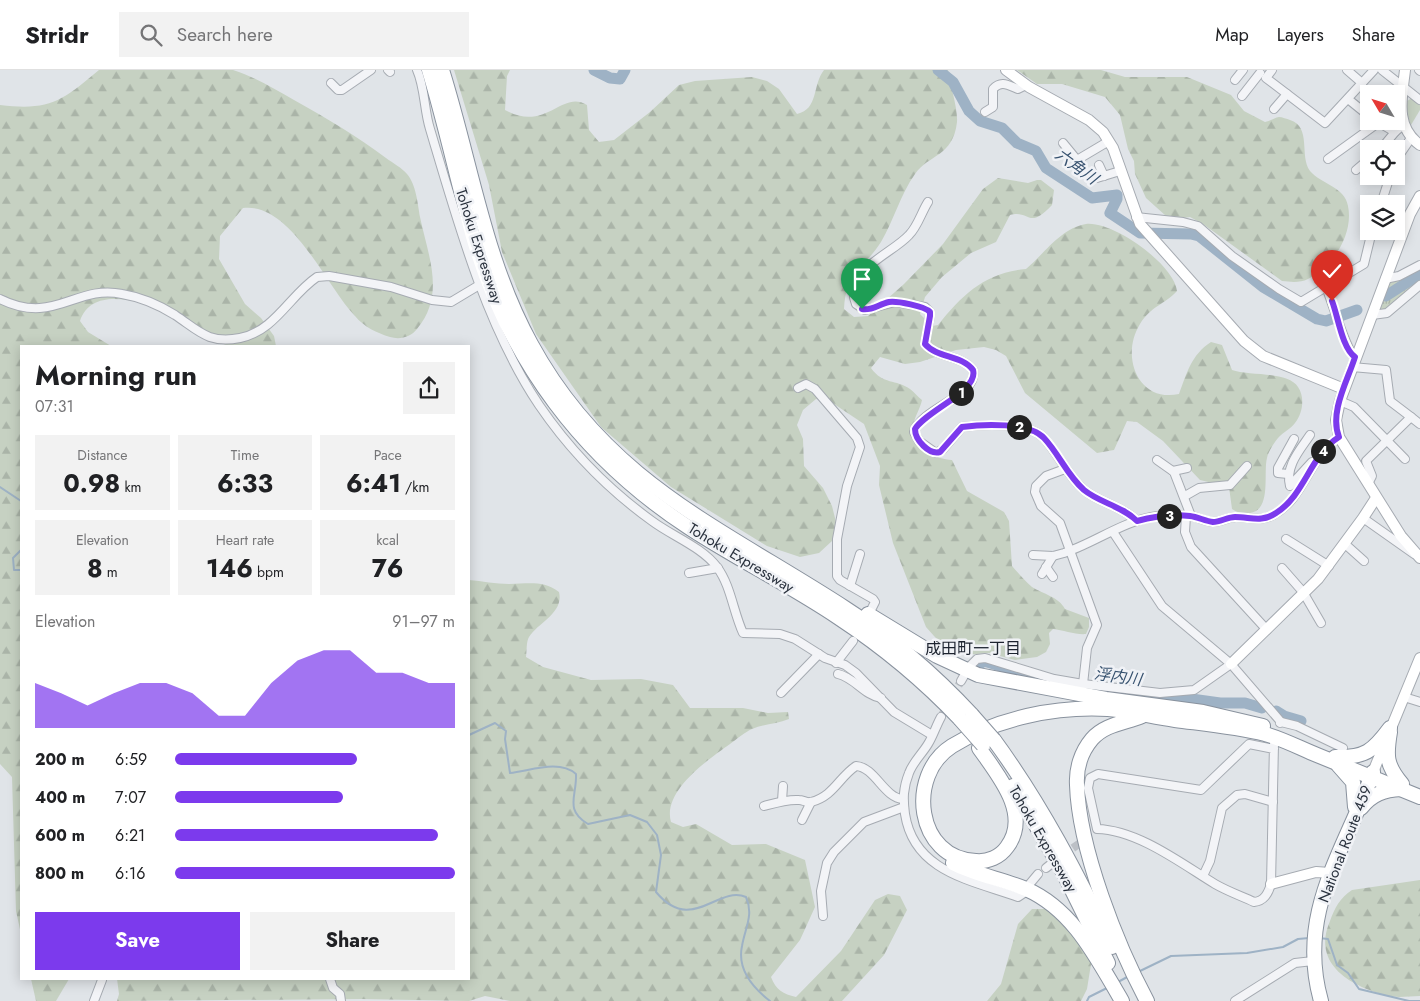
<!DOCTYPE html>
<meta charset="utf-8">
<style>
body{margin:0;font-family:Jost,"Noto Sans JP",sans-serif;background:#f2f2f2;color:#202124;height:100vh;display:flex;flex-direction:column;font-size:19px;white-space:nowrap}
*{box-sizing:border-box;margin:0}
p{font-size:16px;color:#757577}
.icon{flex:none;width:28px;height:28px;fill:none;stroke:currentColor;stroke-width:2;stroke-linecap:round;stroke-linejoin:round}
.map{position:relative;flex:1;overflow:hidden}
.side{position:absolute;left:20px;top:275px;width:450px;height:635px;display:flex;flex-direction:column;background:#fff;border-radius:0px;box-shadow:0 2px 12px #0003}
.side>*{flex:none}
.needle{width:32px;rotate:308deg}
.controls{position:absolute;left:1360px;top:15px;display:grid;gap:10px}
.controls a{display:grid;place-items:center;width:45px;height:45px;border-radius:0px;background:#fff;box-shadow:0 2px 12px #0003;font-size:25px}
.pin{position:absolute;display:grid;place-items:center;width:42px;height:42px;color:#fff;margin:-51px -21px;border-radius:50% 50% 50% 0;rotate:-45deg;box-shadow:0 0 5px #0007}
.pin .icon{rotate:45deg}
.km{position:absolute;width:25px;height:25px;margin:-12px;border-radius:50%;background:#222;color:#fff;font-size:14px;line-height:25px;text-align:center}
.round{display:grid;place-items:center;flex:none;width:52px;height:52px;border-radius:0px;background:#f2f2f2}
.headline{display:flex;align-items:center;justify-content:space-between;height:85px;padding:0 15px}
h1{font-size:28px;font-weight:700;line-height:38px}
.stats{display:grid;grid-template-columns:repeat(3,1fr);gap:8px;height:85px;padding:5px 15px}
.stats div{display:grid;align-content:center;border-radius:0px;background:#f2f2f2;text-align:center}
.stats b{font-size:25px;font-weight:700}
.stats small{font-size:14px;font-weight:400}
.stats p{font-size:14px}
.chart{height:140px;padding:10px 15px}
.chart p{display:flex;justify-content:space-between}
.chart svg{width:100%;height:90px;margin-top:5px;fill:#7c3aed;opacity:.7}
.primary-button{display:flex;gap:10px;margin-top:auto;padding:10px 15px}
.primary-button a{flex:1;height:58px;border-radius:0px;background:#7c3aed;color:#fff;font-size:20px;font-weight:700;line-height:58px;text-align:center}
.primary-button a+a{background:#f2f2f2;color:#202124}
ul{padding:0 15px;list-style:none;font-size:16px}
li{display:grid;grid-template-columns:80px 60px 1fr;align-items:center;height:38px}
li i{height:12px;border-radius:6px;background:#7c3aed}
header{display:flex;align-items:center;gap:30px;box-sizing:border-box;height:70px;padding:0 25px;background:#fff;border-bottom:1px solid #e0e0e0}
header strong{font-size:24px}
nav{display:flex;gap:28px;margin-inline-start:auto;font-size:18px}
.search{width:350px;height:45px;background:#f2f2f2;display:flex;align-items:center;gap:12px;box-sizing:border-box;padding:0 18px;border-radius:0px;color:#757577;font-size:19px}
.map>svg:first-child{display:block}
.grass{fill:url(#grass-tufts)}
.forest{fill:url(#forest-firs)}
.green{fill:#c6d1c2}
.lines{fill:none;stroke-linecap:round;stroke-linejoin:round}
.stream{stroke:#9eb2c5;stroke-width:2}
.river{stroke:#9eb2c5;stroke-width:11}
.street-tunnel{stroke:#bcc0c6;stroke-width:8;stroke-dasharray:8 4;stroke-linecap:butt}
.street-casing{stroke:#a6abb2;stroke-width:10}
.secondary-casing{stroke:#a6abb2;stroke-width:12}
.highway-casing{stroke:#89929e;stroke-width:16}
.street{stroke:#f3f4f7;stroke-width:8}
.secondary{stroke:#fff;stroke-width:10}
.highway{stroke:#fff;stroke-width:14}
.highway-bridge-casing{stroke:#89929e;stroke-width:16;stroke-linecap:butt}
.highway-bridge{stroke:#fff;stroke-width:14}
.route-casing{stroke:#fff;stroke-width:10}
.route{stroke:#7c3aed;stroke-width:6}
.labels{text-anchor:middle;stroke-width:5;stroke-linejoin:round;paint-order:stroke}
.street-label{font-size:15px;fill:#2a323e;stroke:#f0f2f6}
.water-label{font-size:16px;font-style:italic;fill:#37526f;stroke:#f0f2f6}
.neighbourhood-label{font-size:16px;fill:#1c232f;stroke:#f0f2f6}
</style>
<header>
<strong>Stridr</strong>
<div class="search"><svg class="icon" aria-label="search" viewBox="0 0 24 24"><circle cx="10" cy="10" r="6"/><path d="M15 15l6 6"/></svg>Search here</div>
<nav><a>Map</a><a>Layers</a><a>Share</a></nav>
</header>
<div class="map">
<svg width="1420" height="931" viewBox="0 0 1420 931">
<defs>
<pattern id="grass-tufts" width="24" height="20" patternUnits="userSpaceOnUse" patternTransform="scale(1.25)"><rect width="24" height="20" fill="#c6d1c2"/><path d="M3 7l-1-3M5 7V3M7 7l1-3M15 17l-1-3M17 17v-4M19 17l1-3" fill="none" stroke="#aab4a8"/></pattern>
<pattern id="forest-firs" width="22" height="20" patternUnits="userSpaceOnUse" patternTransform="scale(1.25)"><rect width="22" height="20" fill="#c6d1c2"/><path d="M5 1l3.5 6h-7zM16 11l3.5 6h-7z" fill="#aab4a8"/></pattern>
</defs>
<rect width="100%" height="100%" fill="#e0e4e8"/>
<path class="grass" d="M1420,195V215L1377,246L1385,209Z"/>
<g class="forest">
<path d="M99,0H233C255,7 274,19 294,30C326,48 357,66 386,88C393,93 402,98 407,104C416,114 418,135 420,147C428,186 446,224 417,259C411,267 400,270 390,267C377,263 364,257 355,246C326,216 291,132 243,138L220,166L219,189L245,234L261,248L274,266L276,276C261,276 244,279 229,276C219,274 209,263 200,258C173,243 95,205 80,251L88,262L111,276H21V864L16,841L12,707L0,694V35C50,41 62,31 99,0Z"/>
<path d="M454,0H510L507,6L505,40C546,63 562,19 587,35L589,60L599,72L614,70L650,42L679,15L695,11L752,7L767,11L779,19L797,44C819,39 812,15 824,0H948C950,14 958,39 957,52C953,87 929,84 915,104C900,125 894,150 881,172C862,202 847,196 844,239L854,247L868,246L904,214L943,174L983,119L998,108L1028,113L1037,110H1041L1054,120L1052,135C1028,161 1030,139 1010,145L996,172L971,183L942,207L925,227L920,244L932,256L938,255C963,224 985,203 1026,199C1044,184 1061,158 1086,154C1113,151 1174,194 1177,221C1164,235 1151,236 1140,254C1120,286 1138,333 1179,324C1187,303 1191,285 1211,272L1222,275L1232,300C1248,306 1288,301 1298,317C1305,327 1303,343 1295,353C1291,359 1283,362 1278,368C1274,373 1268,382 1267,388C1263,403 1272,440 1250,443C1242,444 1238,443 1232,439L1229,417L1200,410L1163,371L1137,352L1127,351L1114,380L1097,383L1025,323L1006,286L996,280L984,277L956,280L920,292L905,294L880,287L871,298C883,315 896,309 910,319C914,322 918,327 922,330C920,339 916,344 914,352C905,376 934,389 952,390L967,421L1004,442L1009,451L1012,496C1019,504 1025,511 1032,517C1043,524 1059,527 1065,539L1089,548V557L1086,564C1076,565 1063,560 1053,559L1049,563L1050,574L1046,582L1037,587L1015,590L989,583L965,585L944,576L934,566L926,557L893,473L879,415L880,396L864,354L831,332L816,329L803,340L797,355L803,369L804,396L823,418L832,436L837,456L832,471L819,483L800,487L767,476L671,417L601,357L536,264L502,182L489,115Z"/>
<path d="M1017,0H1101L1125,7H1187L1231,25L1244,41L1265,52C1270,51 1274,48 1279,47C1282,47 1287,49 1290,50C1312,57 1299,86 1310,101C1321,114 1345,117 1348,136C1354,164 1332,198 1308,209C1300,213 1291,212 1282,211L1203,154L1190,147L1177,149L1166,146L1146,128L1135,104L1134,91L1128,79L1120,45L1105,27L1062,14H1037Z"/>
<path d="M469,510C482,511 496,514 509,514C528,514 543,510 559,522C564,543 539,552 529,567C526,572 527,581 526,587L543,597L591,610L641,609L673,615L690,638H743L768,643L788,642L789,649C777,654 764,654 752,659C745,662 737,669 730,674C709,689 662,721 671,752L683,757L696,754L732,775L766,774L805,790L815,837L800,870L771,907C776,920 783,924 796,927L841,881L875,830L888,824L900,826L907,840L884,885L842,931H510L485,926L469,931L361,929L117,931L119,924L117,909H469Z"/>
<path d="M1420,810V926C1410,926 1398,928 1389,926C1352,917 1311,895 1330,851C1335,837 1340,828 1352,820Z"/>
<path d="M1032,839H1049L1092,888L1087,919L1081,931H987L1001,914L1018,854Z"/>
<path d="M31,909H69L56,931H36Z"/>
</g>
<path class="green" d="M1412,28L1420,35V40L1411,55L1407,45V31Z"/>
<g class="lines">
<g class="stream">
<path d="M0,417L21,431"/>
<path d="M21,480L13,488L14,500H21"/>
<path d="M469,665L495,653L506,661L505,669L510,703C530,701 559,689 576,704C577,726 564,740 588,754L630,745L647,752L657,765L661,785L656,822C692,865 717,815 746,827C754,845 745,858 742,876C737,899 753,918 770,931"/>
<path d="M1319,868L1328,869L1337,895L1348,903L1359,919L1409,931H1420"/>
<path d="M1138,902L1171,886L1247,883L1283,877L1298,869L1309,868"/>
<path d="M1118,912L1129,906"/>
<path d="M1087,931L1089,927L1107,918"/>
</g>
<g class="river">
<path d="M594,0L610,8L620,9L625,0"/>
<path d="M938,0L953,12L969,41L980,51L1002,58L1017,73L1036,81L1046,98L1092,128L1117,125V129L1110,143L1140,163L1191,164L1199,166L1263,217L1317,249L1326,251L1357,240"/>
<path d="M1386,226L1420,204"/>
<path d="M974,598L984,591L1062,615L1156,628L1177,627L1220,633H1245L1262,638"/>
<path d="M1276,641L1284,646L1301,651"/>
</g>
<g class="street-tunnel">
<path d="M941,647L961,611"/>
<path d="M1063,785L1086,769"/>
</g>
<defs>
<g id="street">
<path d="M388,0L390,2"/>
<path d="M417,0C425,18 424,40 430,59C457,150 486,256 539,335C569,379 609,420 652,451C672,466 702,477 717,497C731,516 733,541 743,563L780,564L795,569L825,588L845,595L856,603L894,642L932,665"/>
<path d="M1272,0L1266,8L1325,53L1362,13L1347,0"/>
<path d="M1382,0L1420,30"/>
<path d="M1419,0L1420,1"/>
<path d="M1235,10L1243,0"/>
<path d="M331,13L338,20H342L371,0"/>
<path d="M1362,13L1374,0"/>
<path d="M1242,26L1260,3"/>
<path d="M1348,29L1369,46"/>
<path d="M1274,39L1287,24"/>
<path d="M985,42L993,37V19C1001,10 1008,15 1018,19L1026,15"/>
<path d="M1376,51L1395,62L1404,54"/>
<path d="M1063,73L1077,90L1109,71"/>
<path d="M1381,79L1395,62"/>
<path d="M1328,89L1378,53"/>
<path d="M1396,90L1411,68"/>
<path d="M1099,95L1104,106"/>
<path d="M1356,100L1369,89"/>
<path d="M1097,108L1120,101"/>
<path d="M928,132C921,143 918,156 909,165C892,184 842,201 856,234L865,240L895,232L925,237L930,242V246L925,274C937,288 962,285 973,300C979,326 922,337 914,362L919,371L936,383L943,379L962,357C983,354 1029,352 1044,368C1059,385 1067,405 1084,420C1100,433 1122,436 1137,451"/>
<path d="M1381,134L1390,106"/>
<path d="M1136,147L1183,152L1198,156L1232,186L1279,219L1301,232L1364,194L1372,161"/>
<path d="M1385,209L1399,206L1420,195"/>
<path d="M1326,217C1332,231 1346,281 1355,287"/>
<path d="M0,229C54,256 76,214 122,224C140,227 159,235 175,245C199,261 208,274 240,268C275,261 290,225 317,207L329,206L391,217L432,230L451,232L481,214"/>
<path d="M1372,245L1387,243L1420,215"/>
<path d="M1352,297L1386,300L1390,331L1411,347L1366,391L1372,406L1368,414"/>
<path d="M798,318L806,314L815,319L857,368L860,377L847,416L837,469V506L840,510L873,529L875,532L871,540"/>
<path d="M1340,331L1354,337L1405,389"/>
<path d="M1411,347L1420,354"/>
<path d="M1310,365C1300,380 1285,396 1290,416L1312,392"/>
<path d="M1157,390L1174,402L1191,446"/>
<path d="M1065,399L1046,406L1036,416L1035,422L1041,436L1060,453L1097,555L1087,578L1083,614"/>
<path d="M1173,401L1187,398"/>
<path d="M1288,404L1278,403V398L1294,369"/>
<path d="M1185,426L1199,418L1230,415L1247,396"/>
<path d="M1186,446L1185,462L1191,477L1267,560"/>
<path d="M1363,448L1414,484"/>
<path d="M1113,462L1162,536L1231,594L1281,652L1280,653"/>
<path d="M1286,469L1329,496"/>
<path d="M1345,474L1364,491"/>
<path d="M1033,485L1053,486L1064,483C1094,473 1125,450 1157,446C1168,445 1180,445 1191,446C1198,447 1206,452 1213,452C1221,452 1228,447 1236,447C1250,447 1260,452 1273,445C1305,428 1309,386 1339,367"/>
<path d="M1046,497L1053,507"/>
<path d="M1282,498L1303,522L1321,553"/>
<path d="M689,503L718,498"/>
<path d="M1042,504L1053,486"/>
<path d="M850,516L860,484"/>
<path d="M836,593L853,571"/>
<path d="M969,597L977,589L985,588L1054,609L1083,614L1160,623L1194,620L1231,594"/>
<path d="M838,604C855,608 864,625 881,628"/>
<path d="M961,611L965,604"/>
<path d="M781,623L819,584"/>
<path d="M1404,627L1420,632"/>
<path d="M941,647C936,656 933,666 928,674C922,684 913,692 909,703C903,718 903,729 905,744C914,802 971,810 1018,827L1024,823"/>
<path d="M1281,652L1297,656L1343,678"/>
<path d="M1274,679L1249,674L1201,720L1098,704L1090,708L1088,718L1097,759C1138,760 1182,794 1215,814C1227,821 1241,826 1254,832C1264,831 1268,824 1271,814L1274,674"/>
<path d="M782,731L783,716"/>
<path d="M764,736C775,733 788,729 799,730C803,730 807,733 811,732C834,726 839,707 856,696C875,697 884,728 903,729"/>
<path d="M802,750L811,732"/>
<path d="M1046,798L1051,794"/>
<path d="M1203,806L1210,791L1222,738L1237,725L1245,724L1273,732"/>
<path d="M1028,816L1038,804"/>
<path d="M823,846L821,821L827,793L834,782L864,752L904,737"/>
<path d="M330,909L333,918L340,924L341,931"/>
<path d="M94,931L102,910"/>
<path d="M1235,931L1295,893L1313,891"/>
</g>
<g id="secondary">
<path d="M1006,0L1029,17L1089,50L1103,62L1113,78L1140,154L1244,271L1263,286L1344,319"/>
<path d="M1405,0C1402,27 1394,56 1420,75"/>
<path d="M1420,126L1410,144L1340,331L1336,350L1339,367L1401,466L1420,488"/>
<path d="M1231,594L1318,509L1363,448L1376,428"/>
<path d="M1373,702L1420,588"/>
<path d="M1271,814L1316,802L1330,803"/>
</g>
<g id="highway">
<path d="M429,0C446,56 458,114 474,170C510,291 583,388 688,457C737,489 790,515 839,548C883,577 924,611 960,649"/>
<path d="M442,0C471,92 484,189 531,274C606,412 722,458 845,538C892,568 934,604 972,645"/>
<path d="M868,544L937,586L978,605L1106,629L1203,642L1263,656"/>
<path d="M1142,646C1125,653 1105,654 1092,669C1081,682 1076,699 1077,715C1079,779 1117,875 1147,931"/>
<path d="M1390,662C1386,686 1386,695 1402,714"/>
<path d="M994,670C1041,734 1078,805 1112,877"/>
<path d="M979,678C997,704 1032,744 1007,777C1000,787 988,792 976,791C916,789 906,705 952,676C997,648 1056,636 1108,639C1131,641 1153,647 1175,650C1205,654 1236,657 1265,664C1283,669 1300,678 1317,685C1352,699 1386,713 1420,727"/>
<path d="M1335,687C1365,688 1373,681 1390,658"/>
<path d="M1338,695L1353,712L1355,737"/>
<path d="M1013,716L1063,802L1108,893"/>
<path d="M1361,738C1372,724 1384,720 1401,719"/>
<path d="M953,793C976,805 1002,809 1026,819C1074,840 1097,889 1122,931"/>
<path d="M1321,931C1296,842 1345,781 1373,702"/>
</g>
</defs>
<use href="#street" class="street-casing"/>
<use href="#secondary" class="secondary-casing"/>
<use href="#highway" class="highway-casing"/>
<use href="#street" class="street"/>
<use href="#secondary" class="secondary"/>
<use href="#highway" class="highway"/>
<defs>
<g id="highway-bridge">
<path d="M972,645L994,670"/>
<path d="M960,649L983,675"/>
</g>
</defs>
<use href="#highway-bridge" class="highway-bridge-casing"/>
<use href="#highway-bridge" class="highway-bridge"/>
</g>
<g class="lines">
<defs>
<path id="route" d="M862,239C872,241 879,234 889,232C897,231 925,236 930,242V246L925,274C937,288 962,285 973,300C979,321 927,340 915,359C915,370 929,385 940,382L962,357C983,354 1029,352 1044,368C1059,384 1067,405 1084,420C1100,433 1122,436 1137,451C1155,446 1172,444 1190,446C1198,447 1205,451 1213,452C1220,452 1228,447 1235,447C1251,447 1261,453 1276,443C1305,425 1310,385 1339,367C1329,342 1348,310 1355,287C1342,278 1338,246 1332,231"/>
</defs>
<use href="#route" class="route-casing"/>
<use href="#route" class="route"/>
</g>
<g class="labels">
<g class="street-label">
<text transform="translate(479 176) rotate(72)" y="5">Tohoku Expressway</text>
<text transform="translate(741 488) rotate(31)" y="5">Tohoku Expressway</text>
<text transform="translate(1043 769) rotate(60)" y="5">Tohoku Expressway</text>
<text transform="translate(1345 774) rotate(-69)" y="5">National Route 459</text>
</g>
<g class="water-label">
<text transform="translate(1077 96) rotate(36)" y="6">六角川</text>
<text transform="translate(1118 606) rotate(8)" y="6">浮内川</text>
</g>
<g class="neighbourhood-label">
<text x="973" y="584">成田町一丁目</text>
</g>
</g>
</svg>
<div class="controls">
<a><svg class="needle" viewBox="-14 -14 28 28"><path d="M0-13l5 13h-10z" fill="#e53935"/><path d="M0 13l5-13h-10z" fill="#757577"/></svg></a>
<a><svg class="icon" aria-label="locate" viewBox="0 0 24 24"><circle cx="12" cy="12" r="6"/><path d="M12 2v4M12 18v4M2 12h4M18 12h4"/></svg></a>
<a><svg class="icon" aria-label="layers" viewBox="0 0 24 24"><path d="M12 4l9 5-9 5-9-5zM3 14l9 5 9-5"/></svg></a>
</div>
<div class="pin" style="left:862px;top:239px;background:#1e9e55"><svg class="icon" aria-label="arrive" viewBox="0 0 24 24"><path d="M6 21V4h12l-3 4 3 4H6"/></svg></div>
<div class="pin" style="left:1332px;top:231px;background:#d93025"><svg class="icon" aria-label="check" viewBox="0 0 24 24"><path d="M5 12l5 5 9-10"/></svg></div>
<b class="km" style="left:961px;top:323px">1</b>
<b class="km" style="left:1019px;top:357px">2</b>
<b class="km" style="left:1169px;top:446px">3</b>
<b class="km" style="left:1323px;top:381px">4</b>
<section class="side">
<div class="headline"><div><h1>Morning run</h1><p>07:31</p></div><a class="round"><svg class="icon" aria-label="share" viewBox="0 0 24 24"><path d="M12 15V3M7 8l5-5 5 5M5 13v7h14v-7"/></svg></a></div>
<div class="stats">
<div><p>Distance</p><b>0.98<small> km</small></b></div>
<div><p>Time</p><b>6:33</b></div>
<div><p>Pace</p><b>6:41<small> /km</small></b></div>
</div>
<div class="stats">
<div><p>Elevation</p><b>8<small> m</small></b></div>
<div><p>Heart rate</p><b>146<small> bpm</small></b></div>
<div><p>kcal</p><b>76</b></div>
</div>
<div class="chart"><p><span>Elevation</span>91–97 m</p>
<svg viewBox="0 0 160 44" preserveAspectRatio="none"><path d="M0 44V22L10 27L20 33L30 27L40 22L50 22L60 27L70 38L80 38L90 22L100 11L110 6L120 6L130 17L140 17L150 22L160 22V44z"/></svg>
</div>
<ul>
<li><b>200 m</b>6:59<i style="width:65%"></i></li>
<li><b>400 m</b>7:07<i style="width:60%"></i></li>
<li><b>600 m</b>6:21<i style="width:94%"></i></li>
<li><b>800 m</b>6:16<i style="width:100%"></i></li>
</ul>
<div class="primary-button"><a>Save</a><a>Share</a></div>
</section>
</div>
